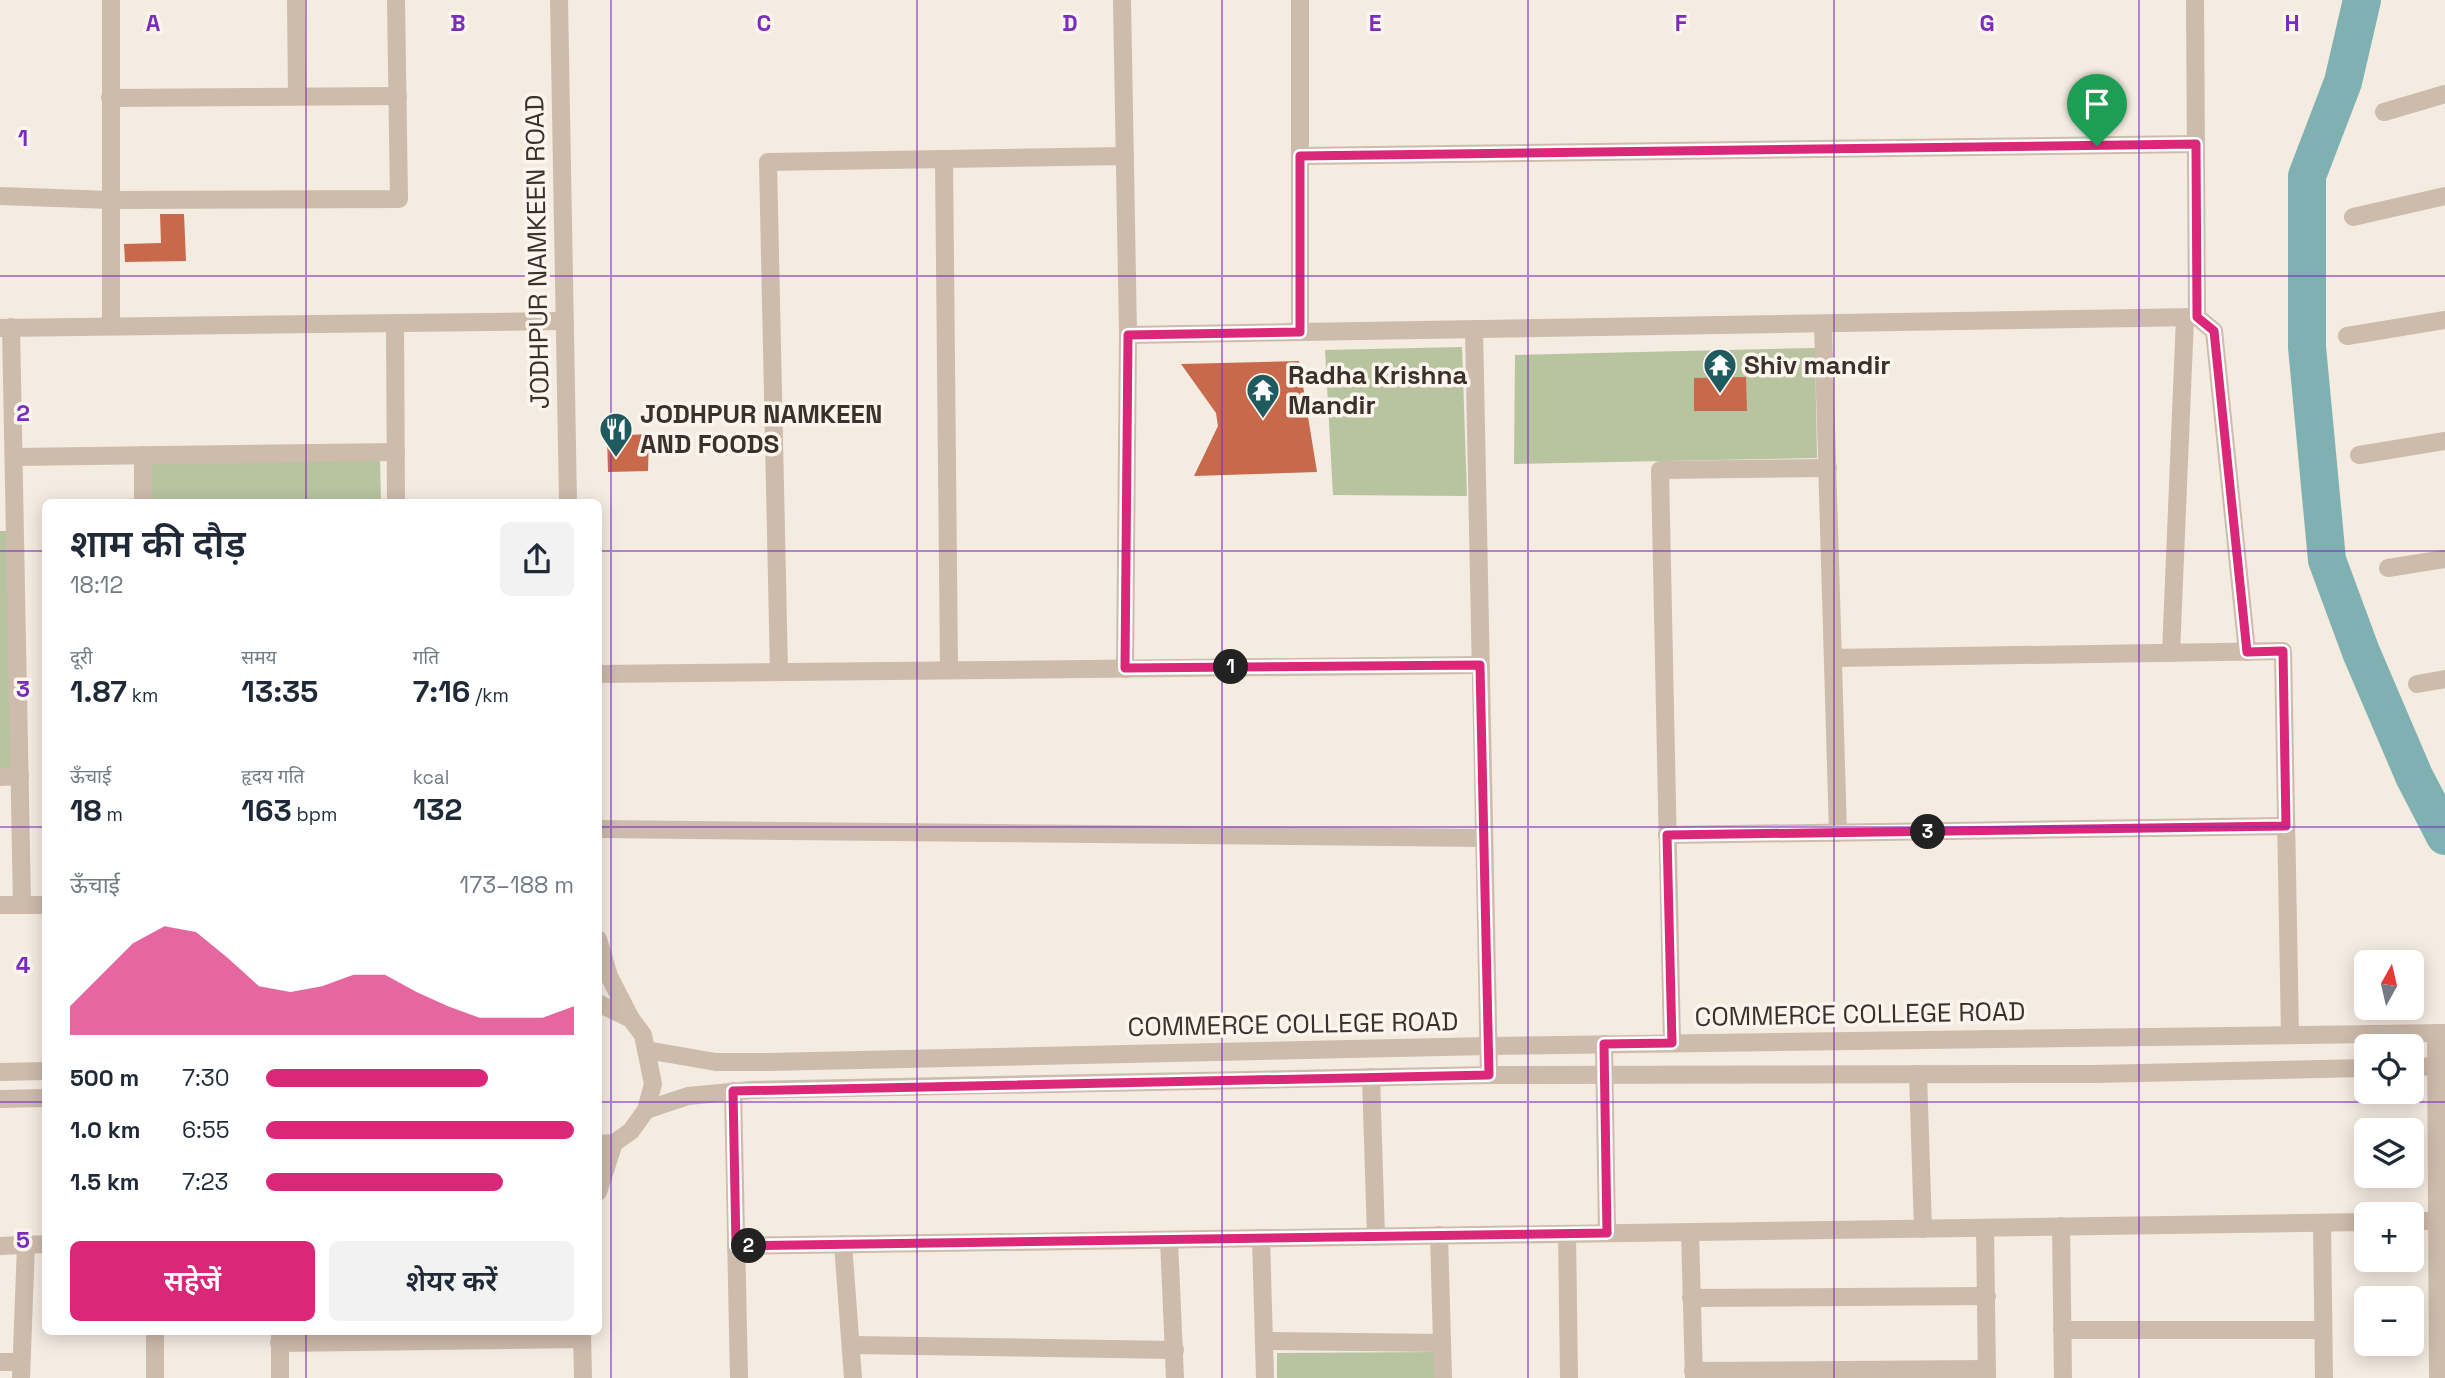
<!DOCTYPE html>
<html lang="hi">
<meta charset="utf-8">
<style>
body{margin:0;font-family:"Space Grotesk","Noto Sans Devanagari",sans-serif;background:#f2f2f3;color:#1f2937;height:100vh;display:flex;flex-direction:column;font-size:26px;white-space:nowrap}
*{box-sizing:border-box;margin:0}
p{font-size:23px;color:#747a83}
.icon{flex:none;width:38px;height:38px;fill:none;stroke:currentColor;stroke-width:2;stroke-linecap:round;stroke-linejoin:round}
.map{position:relative;flex:1;overflow:hidden}
.sheet{position:absolute;left:42px;top:499px;width:560px;height:836px;display:flex;flex-direction:column;background:#fff;border-radius:10px;box-shadow:0 4px 18px #0003}
.sheet>*{flex:none}
.needle{width:46px;rotate:8deg}
.buttons{position:absolute;left:2354px;top:950px;display:grid;gap:14px}
.buttons a{display:grid;place-items:center;width:70px;height:70px;border-radius:10px;background:#fff;box-shadow:0 4px 18px #0003;font-size:35px}
.pin{position:absolute;display:grid;place-items:center;width:60px;height:60px;color:#fff;margin:-72px -30px;border-radius:50% 50% 50% 0;rotate:-45deg;box-shadow:0 0 7px #0007}
.pin .icon{rotate:45deg}
.km{position:absolute;width:35px;height:35px;margin:-18px;border-radius:50%;background:#222;color:#fff;font-size:19px;line-height:35px;text-align:center}
.round{display:grid;place-items:center;flex:none;width:74px;height:74px;border-radius:10px;background:#f2f2f3}
.summary{display:flex;align-items:center;justify-content:space-between;height:119px;padding:0 28px}
h1{font-size:38px;font-weight:600;line-height:52px}
.figures{display:grid;grid-template-columns:repeat(3,1fr);gap:10px;height:119px;padding:7px 28px}
.figures div{display:grid;align-content:center}
.figures b{font-size:30px;font-weight:600}
.figures small{font-size:19px;font-weight:400}
.figures p{font-size:19px}
.chart{height:196px;padding:14px 28px}
.chart p{display:flex;justify-content:space-between}
.chart svg{width:100%;height:126px;margin-top:7px;fill:#db2777;opacity:.7}
.cta{display:flex;gap:14px;margin-top:auto;padding:14px 28px}
.cta a{flex:1;height:80px;border-radius:10px;background:#db2777;color:#fff;font-size:28px;font-weight:600;line-height:80px;text-align:center}
.cta a+a{background:#f2f2f3;color:#1f2937}
ul{padding:0 28px;list-style:none;font-size:23px}
li{display:grid;grid-template-columns:112px 84px 1fr;align-items:center;height:52px}
li i{height:18px;border-radius:9px;background:#db2777}
.map>svg:first-child{display:block}
.green{fill:#b8c4a0}
.lines{fill:none;stroke-linecap:round;stroke-linejoin:round}
.river{stroke:#7fb0b2;stroke-width:38}
.building{fill:#c8694b}
.minor{stroke:#cdbbac;stroke-width:18}
.tertiary{stroke:#cdbbac;stroke-width:18}
.route-casing{stroke:#fff;stroke-width:14}
.route{stroke:#db2777;stroke-width:9}
.grid{fill:none;stroke:#7b2cbf;stroke-width:2;stroke-opacity:0.55}
.labels{text-anchor:middle;stroke-width:7;stroke-linejoin:round;paint-order:stroke}
.street-label{font-size:26px;fill:#3b302b;stroke:#fbf5ee}
.poi-label{font-size:26px;font-weight:bold;fill:#3b302b;stroke:#fbf5ee;text-anchor:start}
.grid-label{font-size:23px;text-anchor:middle;font-weight:bold;fill:#7b2cbf;stroke:#fbf5ee;stroke-width:7;stroke-linejoin:round;paint-order:stroke}
</style>
<div class="map">
<svg width="2445" height="1378" viewBox="0 0 2445 1378">
<rect width="100%" height="100%" fill="#f4ebe1"/>
<g class="green">
<path d="M1462,347L1467,496L1333,495L1325,350Z"/>
<path d="M1815,348L1817,458L1514,464L1515,355Z"/>
<path d="M380,458L381,502H150V462Z"/>
<path d="M0,531H7L13,770L0,771Z"/>
<path d="M1434,1352V1378H1277V1353Z"/>
</g>
<g class="lines">
<path class="river" d="M2362,0L2343,82L2307,176V347L2327,560L2361,652L2414,776L2445,836"/>
</g>
<g class="building">
<path d="M160,214H184L186,261L125,262L124,244L161,243Z"/>
<path d="M1299,361L1317,472L1194,476L1218,426L1216,413L1181,364Z"/>
<path d="M1746,377L1747,411H1694V378Z"/>
<path d="M649,434L648,471L608,472L607,436Z"/>
</g>
<g class="lines">
<g class="minor">
<path d="M111,0V326"/>
<path d="M296,0L297,96"/>
<path d="M1122,0L1128,335L1125,669"/>
<path d="M1300,0V332"/>
<path d="M2195,0L2197,317"/>
<path d="M110,98L398,96"/>
<path d="M2384,112L2445,94"/>
<path d="M1300,156L2196,144"/>
<path d="M944,159L949,670"/>
<path d="M0,196L110,200L399,199L396,0"/>
<path d="M2353,217L2445,196"/>
<path d="M395,323L396,502"/>
<path d="M1823,324L1838,833"/>
<path d="M11,327L22,905"/>
<path d="M0,328L565,321"/>
<path d="M1474,329L1489,1075"/>
<path d="M1128,335L2197,317L2214,331L2247,652"/>
<path d="M2347,336L2445,320"/>
<path d="M143,455V502"/>
<path d="M2359,455L2445,441"/>
<path d="M14,457L396,452"/>
<path d="M2388,568L2445,559"/>
<path d="M2171,653L2185,318"/>
<path d="M1833,658L2283,651L2290,1035"/>
<path d="M779,672L768,162L1125,156"/>
<path d="M598,674L1480,665"/>
<path d="M2417,684L2445,679"/>
<path d="M0,777L20,776"/>
<path d="M598,829L1484,838"/>
<path d="M1667,835L2286,826"/>
<path d="M0,905H46"/>
<path d="M2436,1033L2438,1378"/>
<path d="M1672,1043L1660,470L1828,468"/>
<path d="M1604,1044L1607,1233"/>
<path d="M1918,1074L1923,1229"/>
<path d="M1371,1077L1376,1237"/>
<path d="M733,1091L739,1378"/>
<path d="M2412,1221H2437"/>
<path d="M2322,1223L2324,1378"/>
<path d="M2061,1226L2063,1378"/>
<path d="M1985,1228L1987,1378"/>
<path d="M1690,1232L1694,1378"/>
<path d="M1567,1234L1569,1378"/>
<path d="M1439,1235L1443,1378"/>
<path d="M1261,1238L1265,1378"/>
<path d="M1169,1240L1175,1378"/>
<path d="M843,1244L853,1378"/>
<path d="M0,1246L46,1244"/>
<path d="M736,1246L2366,1222"/>
<path d="M1691,1298L1987,1296"/>
<path d="M2062,1330H2323"/>
<path d="M1264,1341L1442,1343"/>
<path d="M279,1343L582,1339"/>
<path d="M852,1345L1175,1350"/>
<path d="M0,1362H21"/>
<path d="M1693,1371L1987,1369"/>
<path d="M21,1378L26,1245"/>
<path d="M155,1378V1332"/>
<path d="M280,1378V1332"/>
</g>
<g class="tertiary">
<path d="M559,0L568,502"/>
<path d="M598,939L609,976L631,1019"/>
<path d="M598,1003L631,1019L643,1035L653,1084L646,1110L631,1131L614,1143L598,1144"/>
<path d="M646,1050L716,1062H768L1488,1046L2445,1033"/>
<path d="M2412,1067L2445,1066"/>
<path d="M0,1072L46,1071"/>
<path d="M0,1099L46,1098"/>
<path d="M646,1110L688,1096L752,1090L1489,1075L2095,1074L2366,1068"/>
<path d="M598,1192L614,1143"/>
<path d="M582,1332L583,1378"/>
</g>
</g>
<g class="lines">
<defs>
<path id="route" d="M2196,144L2197,317L2214,331L2247,652L2283,651L2286,826L1667,835L1672,1043L1604,1044L1607,1233L736,1246L733,1091L1489,1075L1480,665L1125,668L1128,335L1300,332V156Z"/>
</defs>
<use href="#route" class="route-casing"/>
<use href="#route" class="route"/>
</g>
<path class="grid" d="M306,0V502M611,0V1378M917,0V1378M1222,0V1378M1528,0V1378M1834,0V1378M2139,0V1378M0,276H2445M0,551H46M598,551H2445M0,827H46M598,827H2445M0,1102H46M598,1102H2445M306,1332V1378"/>
<defs>
<symbol id="temple-pin" viewBox="-11 -11 22 30"><path d="M0 17L-7.5 6A9.5 9.5 0 1 1 7.5 6Z" fill="#1f5a5e" stroke="#fbf5ee"/><path d="M0-6L5-2H3V0L6.5 2.5H4V6H1.5V3h-3V6H-4V2.5H-6.5L-3 0V-2H-5Z" fill="#fff"/></symbol>
<symbol id="restaurant-pin" viewBox="-11 -11 22 30"><path d="M0 17L-7.5 6A9.5 9.5 0 1 1 7.5 6Z" fill="#1f5a5e" stroke="#fbf5ee"/><path d="M-5-6h1v4h1v-4h1v4h1v-4h1v5L-1.5 .5V6h-2V.5L-5-1ZM5-6V6H3V1.5H1.5Q1.5-4 5-6Z" fill="#fff"/></symbol>
</defs>
<g fill-rule="evenodd">
<use href="#temple-pin" x="1701" y="346" width="38" height="52"/>
<use href="#temple-pin" x="1244" y="371" width="38" height="52"/>
<use href="#restaurant-pin" x="597" y="410" width="38" height="52"/>
</g>
<g class="labels">
<g class="street-label">
<text transform="translate(537 252) rotate(-91)" y="9">JODHPUR NAMKEEN ROAD</text>
<text transform="translate(1860 1014) rotate(-1)" y="9">COMMERCE COLLEGE ROAD</text>
<text transform="translate(1293 1024) rotate(-1)" y="9">COMMERCE COLLEGE ROAD</text>
</g>
<g class="poi-label">
<text x="1744" y="374">Shiv mandir</text>
<text x="1288" y="384">Radha Krishna<tspan x="1288" dy="30">Mandir</tspan></text>
<text x="640" y="423">JODHPUR NAMKEEN<tspan x="640" dy="30">AND FOODS</tspan></text>
</g>
</g>
<g class="grid-label">
<text x="153" y="31">A</text>
<text x="458" y="31">B</text>
<text x="764" y="31">C</text>
<text x="1070" y="31">D</text>
<text x="1375" y="31">E</text>
<text x="1681" y="31">F</text>
<text x="1987" y="31">G</text>
<text x="2292" y="31">H</text>
<text x="23" y="146">1</text>
<text x="23" y="421">2</text>
<text x="23" y="697">3</text>
<text x="23" y="973">4</text>
<text x="23" y="1248">5</text>
</g>
</svg>
<div class="buttons">
<a><svg class="needle" viewBox="-14 -14 28 28"><path d="M0-13l5 13h-10z" fill="#e53935"/><path d="M0 13l5-13h-10z" fill="#747a83"/></svg></a>
<a><svg class="icon" aria-label="locate" viewBox="0 0 24 24"><circle cx="12" cy="12" r="6"/><path d="M12 2v4M12 18v4M2 12h4M18 12h4"/></svg></a>
<a><svg class="icon" aria-label="layers" viewBox="0 0 24 24"><path d="M12 4l9 5-9 5-9-5zM3 14l9 5 9-5"/></svg></a>
<a>+</a>
<a>−</a>
</div>
<div class="pin" style="left:2097px;top:146px;background:#1e9e55"><svg class="icon" aria-label="arrive" viewBox="0 0 24 24"><path d="M6 21V4h12l-3 4 3 4H6"/></svg></div>
<b class="km" style="left:1231px;top:667px">1</b>
<b class="km" style="left:749px;top:1246px">2</b>
<b class="km" style="left:1928px;top:832px">3</b>
<section class="sheet">
<div class="summary"><div><h1>शाम की दौड़</h1><p>18:12</p></div><a class="round"><svg class="icon" aria-label="share" viewBox="0 0 24 24"><path d="M12 15V3M7 8l5-5 5 5M5 13v7h14v-7"/></svg></a></div>
<div class="figures">
<div><p>दूरी</p><b>1.87<small> km</small></b></div>
<div><p>समय</p><b>13:35</b></div>
<div><p>गति</p><b>7:16<small> /km</small></b></div>
</div>
<div class="figures">
<div><p>ऊँचाई</p><b>18<small> m</small></b></div>
<div><p>हृदय गति</p><b>163<small> bpm</small></b></div>
<div><p>kcal</p><b>132</b></div>
</div>
<div class="chart"><p><span>ऊँचाई</span>173–188 m</p>
<svg viewBox="0 0 160 44" preserveAspectRatio="none"><path d="M0 44V34L10 23L20 12L30 6L40 8L50 17L60 27L70 29L80 27L90 23L100 23L110 29L120 34L130 38L140 38L150 38L160 34V44z"/></svg>
</div>
<ul>
<li><b>500 m</b>7:30<i style="width:72%"></i></li>
<li><b>1.0 km</b>6:55<i style="width:100%"></i></li>
<li><b>1.5 km</b>7:23<i style="width:77%"></i></li>
</ul>
<div class="cta"><a>सहेजें</a><a>शेयर करें</a></div>
</section>
</div>
